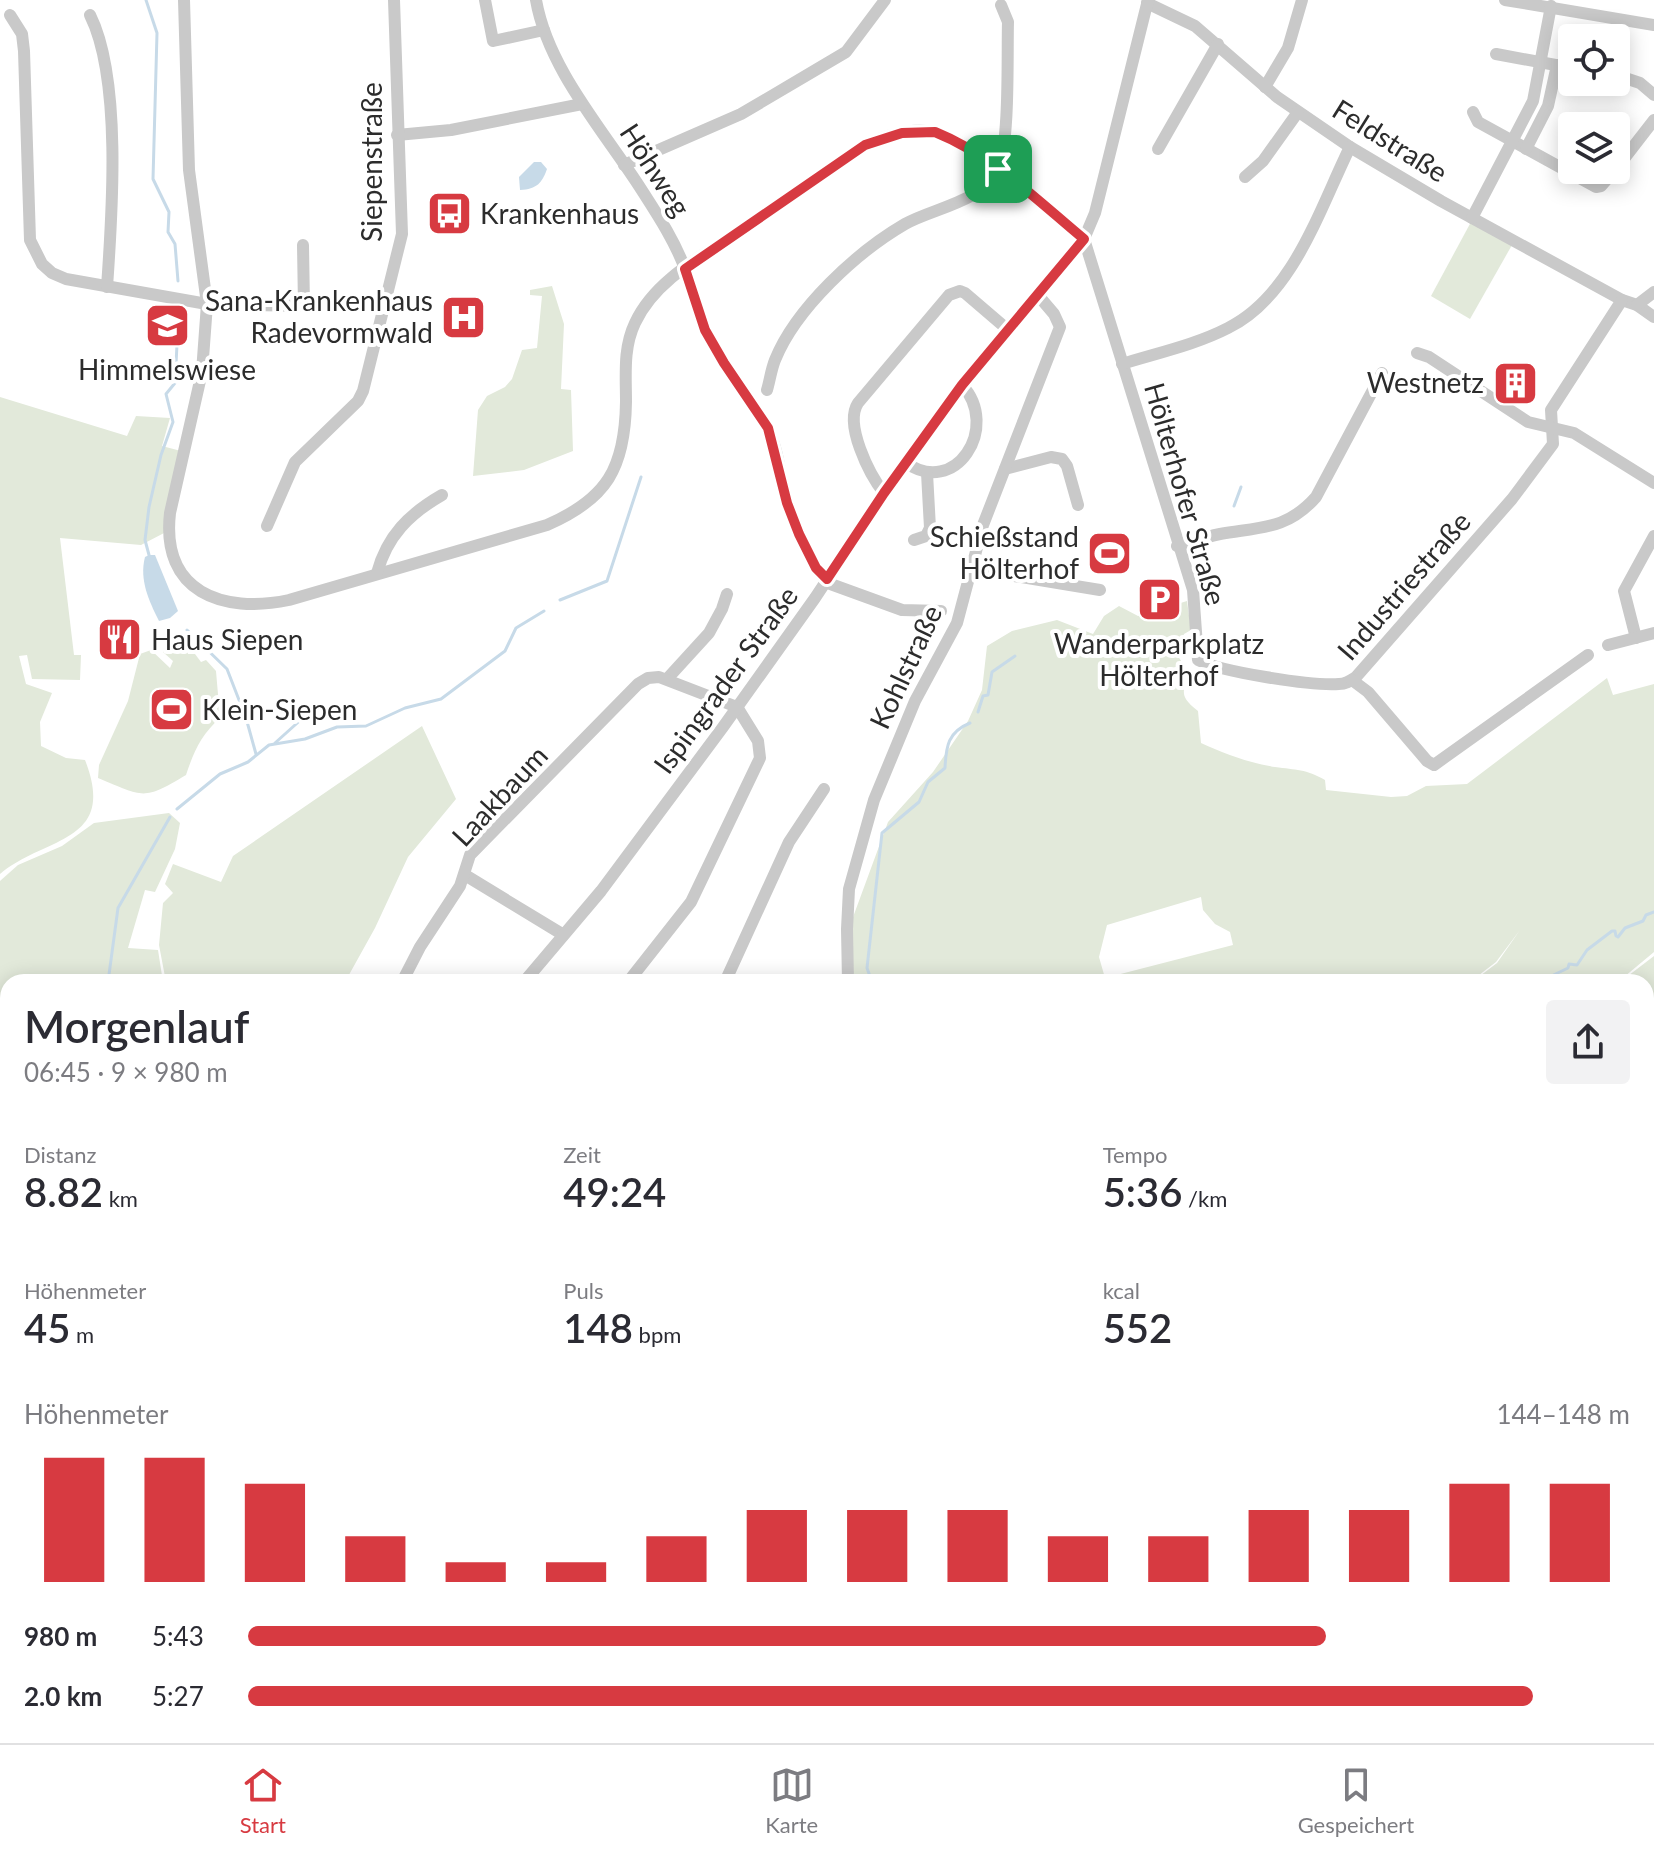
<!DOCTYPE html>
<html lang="de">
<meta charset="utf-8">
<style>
body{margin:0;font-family:Lato,sans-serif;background:#f2f2f3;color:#2b2b33;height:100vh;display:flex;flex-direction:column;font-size:30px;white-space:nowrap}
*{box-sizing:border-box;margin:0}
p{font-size:26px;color:#7c7c81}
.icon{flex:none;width:44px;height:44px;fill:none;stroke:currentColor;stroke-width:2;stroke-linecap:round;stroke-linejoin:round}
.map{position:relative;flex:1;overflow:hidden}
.sheet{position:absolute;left:0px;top:974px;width:1654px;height:770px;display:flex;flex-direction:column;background:#fff;border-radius:24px 24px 0 0;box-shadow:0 4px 20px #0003}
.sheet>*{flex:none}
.buttons{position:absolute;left:1558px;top:24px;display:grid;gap:16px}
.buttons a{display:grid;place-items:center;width:72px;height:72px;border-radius:8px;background:#fff;box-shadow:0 4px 20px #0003;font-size:40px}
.pin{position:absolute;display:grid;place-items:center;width:68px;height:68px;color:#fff;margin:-34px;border-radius:16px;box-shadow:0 4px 12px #0006}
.round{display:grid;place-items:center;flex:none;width:84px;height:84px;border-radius:8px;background:#f2f2f3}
.overview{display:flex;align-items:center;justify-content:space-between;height:136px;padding:0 24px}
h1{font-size:44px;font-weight:600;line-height:60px}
.metrics{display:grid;grid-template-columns:repeat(3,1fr);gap:12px;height:136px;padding:8px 24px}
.metrics div{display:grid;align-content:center}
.metrics b{font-size:40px;font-weight:600}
.metrics small{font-size:22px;font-weight:400}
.metrics p{font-size:22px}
.chart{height:224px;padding:16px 24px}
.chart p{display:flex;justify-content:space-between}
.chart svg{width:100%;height:144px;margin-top:8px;stroke:#d73a41;stroke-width:6}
ul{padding:0 24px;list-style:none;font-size:26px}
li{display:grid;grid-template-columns:128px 96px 1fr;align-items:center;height:60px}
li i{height:20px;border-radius:10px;background:#d73a41}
.tabs{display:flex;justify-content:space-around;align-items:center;height:112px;border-top:2px solid #e1e1e2;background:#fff;font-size:22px;color:#7c7c81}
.tabs a{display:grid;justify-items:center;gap:4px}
.tabs .selected{color:#d73a41}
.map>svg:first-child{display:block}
.green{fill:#e2e9da;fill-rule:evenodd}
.water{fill:#c7dae8}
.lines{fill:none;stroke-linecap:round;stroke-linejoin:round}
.stream{stroke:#c7dae8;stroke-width:3}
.minor{stroke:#c9c9c9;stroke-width:12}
.route-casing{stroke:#fff;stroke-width:16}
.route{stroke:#d73a41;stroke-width:10}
.labels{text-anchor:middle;stroke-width:8;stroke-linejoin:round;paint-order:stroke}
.street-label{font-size:28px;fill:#2c2c2c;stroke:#fff}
.poi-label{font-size:28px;fill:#2c2c2c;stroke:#fff;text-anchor:start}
</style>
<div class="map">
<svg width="1654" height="1743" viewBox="0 0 1654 1743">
<rect width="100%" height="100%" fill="#fff"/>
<g class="green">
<path d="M1471,222L1512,245L1470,319L1431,296Z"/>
<path d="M552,286L564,324L561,389L571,390L573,451L524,470L473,476L478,410L487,396L505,387L512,379L522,350L537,348L542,296L530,295V290Z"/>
<path d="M0,397L127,436L136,416L170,418L162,446L181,451L166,532L141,545L60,538L74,655H81L80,680L32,679L27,655L19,656L26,684L52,693L40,722L41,746L66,758L85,760C118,844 44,836 0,874Z"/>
<path d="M1187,601L1191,630L1184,634L1177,655C1180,659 1183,663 1184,668C1190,690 1173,692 1198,711L1201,743C1225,754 1249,763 1275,767C1296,770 1306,769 1325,780L1326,790L1391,797L1407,796L1426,786L1467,784L1607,678L1613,695L1654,684V952L1618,982H1472L1497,963L1520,930L1496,962L1470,982H850L849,928L888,822L933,772L968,721L982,690L987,646L1012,631L1057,620L1093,634L1104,616L1119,606L1138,616ZM1201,897L1203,910L1215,924L1230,932L1233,945L1105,978L1099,957L1107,925Z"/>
<path d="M184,640L188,654H195L201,662L206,660L216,671L220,718C201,735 194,751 186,775C143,801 144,797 98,778L99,765L128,701L140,654L151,650L170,668L173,661L163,652L174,643Z"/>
<path d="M422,726L456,799L408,857L375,928L345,982H166L159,945L163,903L173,893L165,884L173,864L221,882L233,856Z"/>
<path d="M169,813L180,823L175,849L155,892L145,890L128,948L158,950L163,982H8V1736H13L2,1743L0,1741V881L18,865L62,846L94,823Z"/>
<path d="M1654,956V1743H1152L1148,1736H1646V1680L1649,1682L1646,1678V982H1620Z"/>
<path d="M1144,1736L1147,1743H129L123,1737Z"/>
</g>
<g class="water">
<path d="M534,162H541L547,169C542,183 537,189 520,190L519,177Z"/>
<path d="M149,555H155L178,611L170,618L159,621C149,601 139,580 145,557Z"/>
</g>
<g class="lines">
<g class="stream">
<path d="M146,0L157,33L153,179L169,212L168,232L175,244L178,281"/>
<path d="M1234,506L1241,487"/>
<path d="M149,555L145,540L149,507L161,455L173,422L166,394L175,383L179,307"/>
<path d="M560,600L607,581L641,477"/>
<path d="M187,630L227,669L246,718L256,754"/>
<path d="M978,712L983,696L988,695L992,672L1015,656"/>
<path d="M275,743L305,716"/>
<path d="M177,809L220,774L248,762L269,745L305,739L337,727L366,726L405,708L441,699L505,651L516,628L544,611"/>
<path d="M108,982L118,908L170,817"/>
<path d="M872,982L867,968L882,833L919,802L928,782L945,768C946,746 948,732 970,723"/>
<path d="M1539,982L1568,968L1569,964L1577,965L1587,950L1612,931H1615L1616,936L1618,937L1625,928L1643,921L1646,915L1654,912"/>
<path d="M0,1069L8,1074"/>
<path d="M0,1296L8,1288"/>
<path d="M1646,1391L1654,1394"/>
<path d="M1232,1736H1236"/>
<path d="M1250,1736L1267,1743"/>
<path d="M471,1743L472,1736"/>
</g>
<g class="minor">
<path d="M184,0L189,170L207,304L202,372L170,513C161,592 222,614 289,600L547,525C607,499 625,468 626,402C626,375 623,348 635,323C655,279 706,254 744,228C785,200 825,173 865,145C887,135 914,126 938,133C982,145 1046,208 1084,239"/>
<path d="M485,0L493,41L544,30"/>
<path d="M536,0C548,69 604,131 641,189C657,214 675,241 685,269C692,290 696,312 707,332C724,366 751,395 768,429C776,445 779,464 782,482C790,516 802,554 827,579"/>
<path d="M1505,0L1654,25"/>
<path d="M1147,3L1195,26L1277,97L1350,147L1441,201L1622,300L1637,305L1654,317"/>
<path d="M10,15L22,34L24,51L30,240L42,264L52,273L66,279L207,304L304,306L303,245"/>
<path d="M90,15C122,79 112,216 107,287"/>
<path d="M1496,54L1572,68"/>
<path d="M1616,75L1640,83L1654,95"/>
<path d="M1265,87L1288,48L1302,0"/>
<path d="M1473,112L1478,122L1596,187L1601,186L1615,170"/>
<path d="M397,135L451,130L582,104"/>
<path d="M1158,149L1218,44"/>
<path d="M1526,149L1548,106L1557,65"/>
<path d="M624,165L741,114L846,52L885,0"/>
<path d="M1616,169L1654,120"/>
<path d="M1245,177L1263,161L1298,112"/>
<path d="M1472,218L1533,101L1551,6"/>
<path d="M1084,239L1193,590L1198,660C1221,672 1312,686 1339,684C1346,684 1350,681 1356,677L1512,499L1553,444L1551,410L1622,300"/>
<path d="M1637,305L1654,292"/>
<path d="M1417,353L1429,357L1528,422L1574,433L1654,483"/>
<path d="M1122,364C1157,353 1195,345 1228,328C1293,296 1320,208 1350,147"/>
<path d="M767,390C770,380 771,370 775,360C796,308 857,252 905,224C933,208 983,202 998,169C1010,143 1007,54 1008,22L1001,5"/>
<path d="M905,462C955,499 1001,427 962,385"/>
<path d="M1005,469L1051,457L1062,459L1067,466L1078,505"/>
<path d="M884,493C869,474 844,424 858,403L949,295L960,291L965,293L1007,329"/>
<path d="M267,526L295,462L358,401L363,391L402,234L394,0"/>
<path d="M914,540L926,536L930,528L927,473"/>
<path d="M1177,546C1191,542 1205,537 1220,534C1260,527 1287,530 1316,497L1382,373"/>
<path d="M972,569L1100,590"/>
<path d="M377,573C387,536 409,514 442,495"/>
<path d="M825,582L902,610L941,611"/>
<path d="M1636,638L1624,591L1654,536"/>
<path d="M1608,645L1654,633"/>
<path d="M667,679L709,633L722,609L727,594"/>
<path d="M1352,680L1368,692L1427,761L1434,765L1588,655"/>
<path d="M465,875L562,934"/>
<path d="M402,982L420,947L460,886L470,855L638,684L648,678L659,677L737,707L758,741L760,758L691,902L628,982"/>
<path d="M524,982L601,891L723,727L815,598L913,450L962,385L1084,239L1095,213L1148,0"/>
<path d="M725,982L789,842L824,789"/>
<path d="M848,982L847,929L849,889L874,800L915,701L957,623L983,525L1060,327L1054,314L1037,294"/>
<path d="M1146,1736L1149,1743"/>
<path d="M116,1743L121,1736"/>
</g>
</g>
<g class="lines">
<defs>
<path id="route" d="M935,132C992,155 1037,200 1084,239L962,385L884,493L827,579L816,568L799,534L787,503L768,428L724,363L705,330L685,269L865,145L902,133Z"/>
</defs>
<use href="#route" class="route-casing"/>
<use href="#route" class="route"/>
</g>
<defs>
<symbol id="bus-square" viewBox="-11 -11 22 22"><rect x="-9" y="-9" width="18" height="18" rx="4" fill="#d73a41" stroke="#fff"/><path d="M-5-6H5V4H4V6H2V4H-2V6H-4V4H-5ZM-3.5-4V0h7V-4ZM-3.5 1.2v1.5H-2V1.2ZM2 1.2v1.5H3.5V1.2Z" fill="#fff"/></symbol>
<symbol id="hospital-square" viewBox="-11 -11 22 22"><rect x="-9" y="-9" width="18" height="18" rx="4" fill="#d73a41" stroke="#fff"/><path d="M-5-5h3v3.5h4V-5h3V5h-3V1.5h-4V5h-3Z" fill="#fff"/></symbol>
<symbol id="school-square" viewBox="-11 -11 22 22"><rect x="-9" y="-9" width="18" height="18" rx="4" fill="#d73a41" stroke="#fff"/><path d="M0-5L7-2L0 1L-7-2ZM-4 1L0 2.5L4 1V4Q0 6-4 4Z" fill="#fff"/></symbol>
<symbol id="building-square" viewBox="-11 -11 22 22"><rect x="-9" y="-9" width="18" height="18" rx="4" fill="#d73a41" stroke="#fff"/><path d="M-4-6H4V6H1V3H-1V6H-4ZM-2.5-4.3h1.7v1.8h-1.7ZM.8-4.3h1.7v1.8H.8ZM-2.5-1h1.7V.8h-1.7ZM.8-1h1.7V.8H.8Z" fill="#fff"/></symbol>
<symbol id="stadium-square" viewBox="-11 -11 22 22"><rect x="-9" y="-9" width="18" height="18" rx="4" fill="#d73a41" stroke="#fff"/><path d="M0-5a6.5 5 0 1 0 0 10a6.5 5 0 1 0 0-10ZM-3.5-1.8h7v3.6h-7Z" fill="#fff"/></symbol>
<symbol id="parking-square" viewBox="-11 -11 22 22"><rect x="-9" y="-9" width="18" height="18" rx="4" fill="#d73a41" stroke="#fff"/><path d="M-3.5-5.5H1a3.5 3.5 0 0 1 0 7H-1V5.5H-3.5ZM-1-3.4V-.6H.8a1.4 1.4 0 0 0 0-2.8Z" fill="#fff"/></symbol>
<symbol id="restaurant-square" viewBox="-11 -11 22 22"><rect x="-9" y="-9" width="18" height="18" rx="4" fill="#d73a41" stroke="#fff"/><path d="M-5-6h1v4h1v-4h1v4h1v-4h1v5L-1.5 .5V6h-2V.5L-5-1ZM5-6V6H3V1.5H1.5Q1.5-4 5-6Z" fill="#fff"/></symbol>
</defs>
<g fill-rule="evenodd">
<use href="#bus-square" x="424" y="188" width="51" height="51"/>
<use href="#hospital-square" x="438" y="292" width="51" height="51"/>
<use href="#school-square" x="142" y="300" width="51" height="51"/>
<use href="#building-square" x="1490" y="358" width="51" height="51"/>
<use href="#stadium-square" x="1084" y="528" width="51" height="51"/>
<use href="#parking-square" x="1134" y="574" width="51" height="51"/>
<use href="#restaurant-square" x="94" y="614" width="51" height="51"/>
<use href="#stadium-square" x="146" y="684" width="51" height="51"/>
</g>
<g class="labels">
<g class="street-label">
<text transform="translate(1390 141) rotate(32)" y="10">Feldstraße</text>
<text transform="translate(372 162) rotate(-90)" y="10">Siepenstraße</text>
<text transform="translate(655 170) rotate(57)" y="10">Höhweg</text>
<text transform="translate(1185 494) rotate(74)" y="10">Hölterhofer Straße</text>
<text transform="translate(1404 586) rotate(-49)" y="10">Industriestraße</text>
<text transform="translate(906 667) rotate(-65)" y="10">Kohlstraße</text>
<text transform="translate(726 680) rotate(-54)" y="10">Ispingrader Straße</text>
<text transform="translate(500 796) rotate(-47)" y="10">Laakbaum</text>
</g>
<g class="poi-label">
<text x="480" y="224">Krankenhaus</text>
<text x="433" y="311" text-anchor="end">Sana-Krankenhaus<tspan x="433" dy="32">Radevormwald</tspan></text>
<text x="167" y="380" text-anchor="middle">Himmelswiese</text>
<text x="1484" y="393" text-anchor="end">Westnetz</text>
<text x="1079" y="547" text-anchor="end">Schießstand<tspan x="1079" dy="32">Hölterhof</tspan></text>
<text x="151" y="650">Haus Siepen</text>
<text x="1159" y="654" text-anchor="middle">Wanderparkplatz<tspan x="1159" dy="32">Hölterhof</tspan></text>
<text x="202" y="720">Klein-Siepen</text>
</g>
</g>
</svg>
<div class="buttons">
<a><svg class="icon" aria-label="locate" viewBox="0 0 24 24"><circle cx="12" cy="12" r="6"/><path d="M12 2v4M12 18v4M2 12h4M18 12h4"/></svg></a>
<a><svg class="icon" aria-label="layers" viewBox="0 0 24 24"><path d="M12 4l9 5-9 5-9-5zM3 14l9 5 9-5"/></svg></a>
</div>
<div class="pin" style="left:998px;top:169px;background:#1e9e55"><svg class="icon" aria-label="arrive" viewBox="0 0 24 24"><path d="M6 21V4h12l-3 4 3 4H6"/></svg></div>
<section class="sheet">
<div class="overview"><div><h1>Morgenlauf</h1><p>06:45 · 9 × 980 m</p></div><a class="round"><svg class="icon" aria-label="share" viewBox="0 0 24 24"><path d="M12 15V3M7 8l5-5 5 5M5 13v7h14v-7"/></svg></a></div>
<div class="metrics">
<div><p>Distanz</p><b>8.82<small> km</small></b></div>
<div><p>Zeit</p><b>49:24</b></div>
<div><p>Tempo</p><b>5:36<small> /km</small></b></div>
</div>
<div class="metrics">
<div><p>Höhenmeter</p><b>45<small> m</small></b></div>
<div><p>Puls</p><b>148<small> bpm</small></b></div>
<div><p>kcal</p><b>552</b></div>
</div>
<div class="chart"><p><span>Höhenmeter</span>144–148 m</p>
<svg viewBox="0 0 160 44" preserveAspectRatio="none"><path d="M5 44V6M15 44V6M25 44V14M35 44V30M45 44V38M55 44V38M65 44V30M75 44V22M85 44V22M95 44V22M105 44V30M115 44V30M125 44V22M135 44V22M145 44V14M155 44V14"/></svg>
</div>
<ul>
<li><b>980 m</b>5:43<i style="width:78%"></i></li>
<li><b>2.0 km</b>5:27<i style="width:93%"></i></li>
</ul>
</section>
</div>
<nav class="tabs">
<a class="selected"><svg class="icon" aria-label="home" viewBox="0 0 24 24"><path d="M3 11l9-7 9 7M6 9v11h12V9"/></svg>Start</a>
<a><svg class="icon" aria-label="map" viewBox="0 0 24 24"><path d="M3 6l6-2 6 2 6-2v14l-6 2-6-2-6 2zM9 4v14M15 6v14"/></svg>Karte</a>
<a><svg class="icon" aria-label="saved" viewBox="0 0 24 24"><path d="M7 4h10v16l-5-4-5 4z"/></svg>Gespeichert</a>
</nav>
